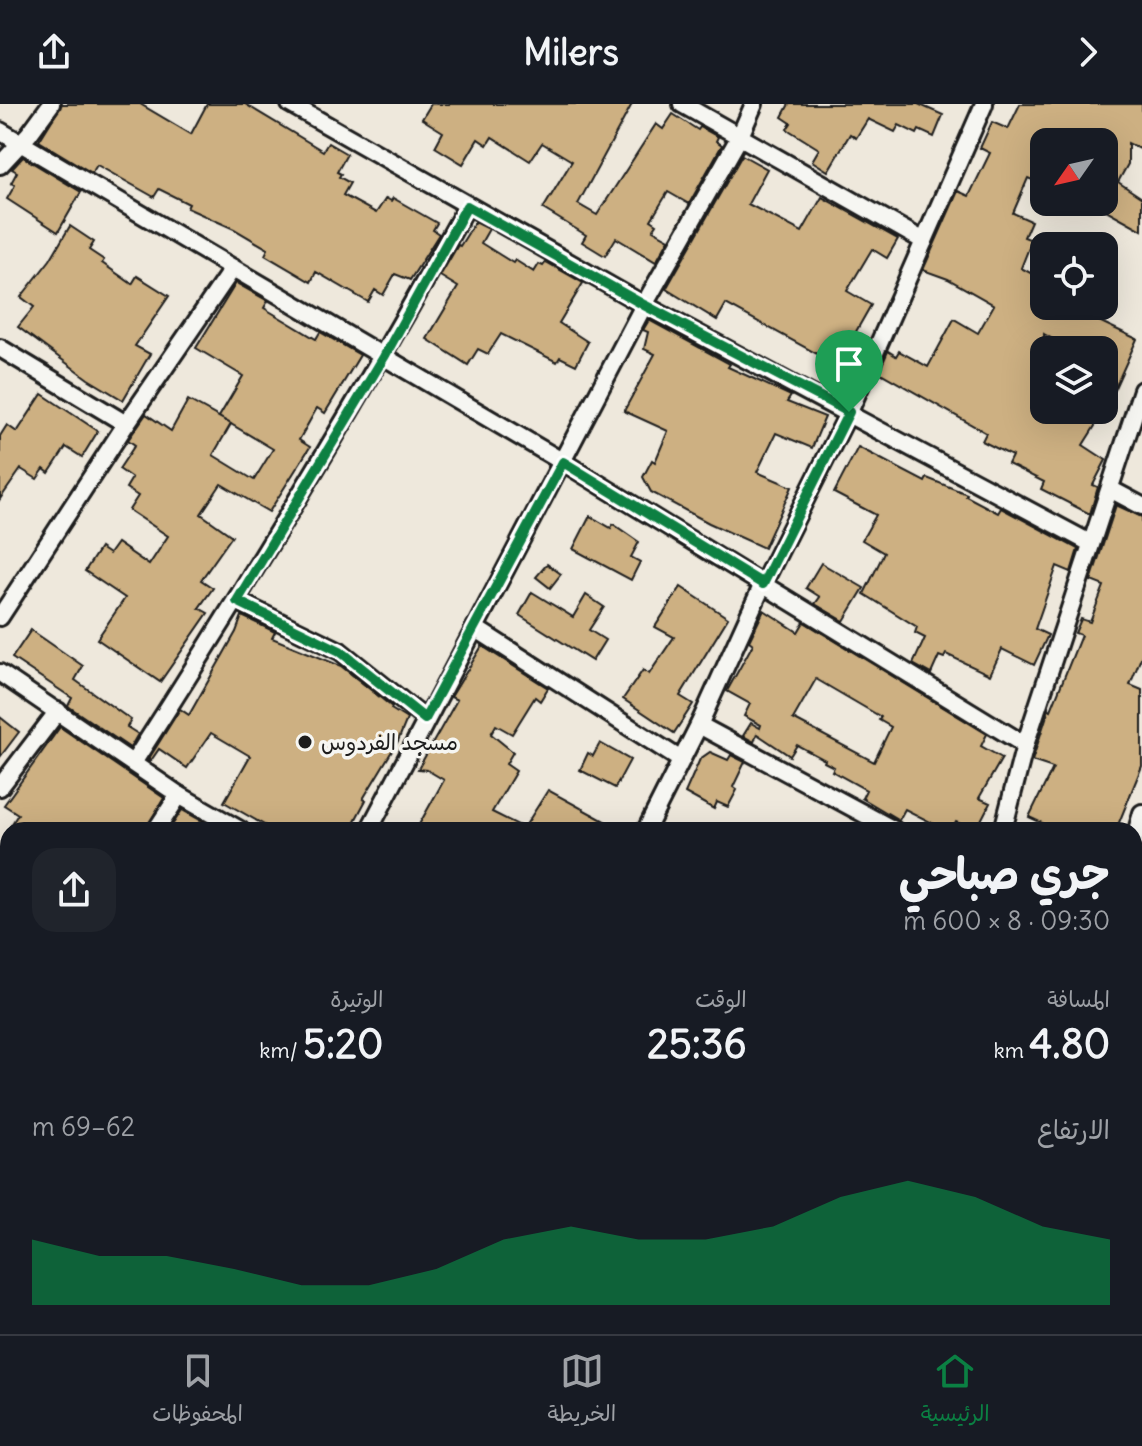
<!DOCTYPE html>
<html lang="ar">
<meta charset="utf-8">
<style>
body{margin:0;font-family:Delius,"Playpen Sans Arabic",sans-serif;background:#20242c;color:#f1f3f6;direction:rtl;height:100vh;display:flex;flex-direction:column;font-size:30px;white-space:nowrap}
*{box-sizing:border-box;margin:0}
p{font-size:26px;color:#9ea1a6}
.icon{flex:none;width:44px;height:44px;fill:none;stroke:currentColor;stroke-width:2;stroke-linecap:round;stroke-linejoin:round}
.map{position:relative;flex:1;overflow:hidden;direction:ltr}
.panel{position:absolute;left:0px;top:718px;width:1142px;height:512px;display:flex;flex-direction:column;background:#171b24;border-radius:24px 24px 0 0;box-shadow:0 8px 32px #0002;direction:rtl}
.panel>*{flex:none}
.needle{width:52px;rotate:236deg}
.buttons{position:absolute;left:1030px;top:24px;display:grid;gap:16px}
.buttons a{display:grid;place-items:center;width:88px;height:88px;border-radius:16px;background:#171b24;box-shadow:0 8px 32px #0002;font-size:40px}
.pin{position:absolute;display:grid;place-items:center;width:68px;height:68px;color:#fff;margin:-82px -34px;border-radius:50% 50% 50% 0;rotate:-45deg;box-shadow:0 0 8px #0007}
.pin .icon{rotate:45deg}
.round{display:grid;place-items:center;flex:none;width:84px;height:84px;border-radius:24px;background:#20242c}
.summary{display:flex;align-items:center;justify-content:space-between;height:136px;padding:0 32px}
h1{font-size:44px;font-weight:700;line-height:60px}
.metrics{display:grid;grid-template-columns:repeat(3,1fr);gap:12px;height:136px;padding:8px 32px}
.metrics div{display:grid;align-content:center}
.metrics b{font-size:40px;font-weight:700}
.metrics small{font-size:22px;font-weight:400}
.metrics p{font-size:22px}
.chart{height:224px;padding:16px 32px}
.chart p{display:flex;justify-content:space-between}
.chart svg{width:100%;height:144px;margin-top:8px;fill:#0b8043;opacity:.7}
header{display:flex;justify-content:space-between;align-items:center;height:104px;padding:0 32px;background:#171b24;font-size:36px;font-weight:700}
.tab-bar{display:flex;justify-content:space-around;align-items:center;height:112px;border-top:2px solid #363941;background:#171b24;font-size:22px;color:#9ea1a6}
.tab-bar a{display:grid;justify-items:center;gap:4px}
.tab-bar .current{color:#0b8043}
.map>svg:first-child{display:block}
.building{fill:#cdb082;stroke:#1c1c1c;stroke-width:2;fill-rule:evenodd}
.lines{fill:none;stroke-linecap:round;stroke-linejoin:round}
.minor-casing{stroke:#1c1c1c;stroke-width:22}
.tertiary-casing{stroke:#1c1c1c;stroke-width:26}
.minor{stroke:#f6f6f2;stroke-width:16}
.tertiary{stroke:#f6f6f2;stroke-width:20}
.route-casing{stroke:#fff;stroke-width:16}
.route{stroke:#0b8043;stroke-width:10}
.poi-dot{fill:#1c1c1c;stroke:#f6f6f2;stroke-width:3}
.labels{text-anchor:middle;stroke-width:7;stroke-linejoin:round;paint-order:stroke}
.poi-label{font-size:22px;fill:#1c1c1c;stroke:#f6f6f2;text-anchor:start}
</style>
<header><svg class="icon" aria-label="forward" viewBox="0 0 24 24"><path d="M9 5l7 7-7 7"/></svg>Milers<svg class="icon" aria-label="share" viewBox="0 0 24 24"><path d="M12 15V3M7 8l5-5 5 5M5 13v7h14v-7"/></svg></header>
<div class="map">
<svg width="1142" height="1230" viewBox="0 0 1142 1230">
<rect width="100%" height="100%" fill="#eee8dc"/>
<filter id="ink" filterUnits="userSpaceOnUse"><feTurbulence type="fractalNoise" baseFrequency=".0125" numOctaves="2"/><feDisplacementMap in="SourceGraphic" scale="16" xChannelSelector="R" yChannelSelector="G"/><feConvolveMatrix kernelMatrix="1 2 1 2 8 2 1 2 1" color-interpolation-filters="sRGB"/></filter>
<g filter="url(#ink)">
<g class="building">
<path d="M62,0H140L191,30L207,0H245L323,47L328,39L347,50L337,68L341,70L339,73L350,79L343,91L376,109L386,94L391,97L393,94L437,119L433,126L439,130L410,176L395,170L383,191L375,186L368,198L316,168L311,178L265,151L268,145L234,125L187,104L189,100L159,85L154,93L97,61L92,69L39,37Z"/>
<path d="M431,0H632L578,100L597,111L656,20L663,25L673,10L698,26L700,23L718,33L716,37L722,41L689,100L668,88L651,116L657,120L653,126L669,135L656,158L616,134L605,152L582,138L586,131L543,105L572,57L542,39L530,57L492,33L487,41L478,35L463,60L435,43L443,28L422,15Z"/>
<path d="M789,0H918L943,11L934,33L919,26L917,30L899,21L895,28L868,15L856,34L850,30L828,67L812,57L819,45L787,25L791,19L782,13Z"/>
<path d="M1020,0H1142V46L1128,39V60L1118,78L1142,94V126L1104,105V38H1044V81L1028,74L1013,109L1031,117L1024,133L1032,136L1021,164L1044,176V202H1086L1082,209L1137,235L1105,306L1083,341L1106,356L1093,381L1098,383L1090,410L1041,385L1044,378L1008,360L1012,352L982,337L986,329L879,268L888,247L896,252L899,247L928,263L954,215L978,229L994,201L948,175L923,166L958,87L969,92L990,49L980,44L992,18L1008,25ZM1044,230L1072,246H1104V306H1044Z"/>
<path d="M742,51L767,65L748,100L802,128L822,93L898,135L887,154L872,145L847,187L871,201L837,261L726,200L717,216L666,185Z"/>
<path d="M23,53L81,88L58,128L7,95L15,81L11,79L17,68L12,65Z"/>
<path d="M475,118L489,125L481,139L513,159L515,156L534,168L539,160L543,162L546,158L583,179L559,219L588,238L576,261L560,253L557,258L501,230L488,250L478,245L468,261L427,235L458,183L440,172L458,141L460,142Z"/>
<path d="M70,122L94,138L89,146L104,156L102,159L132,180L137,172L169,192L135,242L150,250L123,296L88,275L18,223L34,203L21,193L50,156Z"/>
<path d="M236,179L268,197L264,204L316,235L320,228L360,251L325,309L317,304L299,336L310,343L269,408L221,380L201,410L232,432L201,476L213,484L199,504L208,509L160,578L97,535L125,494L85,467L100,444L109,450L117,439L149,461L168,432L129,406L138,392L126,384L132,374L119,365L135,341L128,336L146,310L171,327L188,296L231,320L213,351L254,376L273,345L219,313L243,272L196,244Z"/>
<path d="M649,216L730,260L728,263L791,292L787,298L825,313L812,344L776,329L757,368L792,383L764,444L709,419L651,388L643,373L652,356L655,358L668,327L624,307L655,250L644,245L648,228L643,226Z"/>
<path d="M42,290L98,327L82,353L66,343L49,369L44,365L37,375L21,365L0,395V332L7,321L17,328Z"/>
<path d="M858,343L925,378L927,374L967,390L966,392L998,409L1001,404L1078,445L1071,468L1057,462L1035,525L1048,531L1034,561L1002,545L990,571L946,550L944,554L939,552L931,570L913,560L925,534L915,529L917,523L864,490L884,449L862,436L876,411L834,389Z"/>
<path d="M1116,401L1142,413V551L1130,581L1142,586V662L1116,726H1057L1029,713L1053,664L1032,657L1049,605L1051,606L1081,531L1075,529L1081,515L1090,518L1104,482L1091,477Z"/>
<path d="M590,412L611,424L613,420L639,438L631,453L640,458L631,476L573,445Z"/>
<path d="M821,459L864,484L844,517L815,500L820,493L806,484Z"/>
<path d="M547,460L561,470L550,484L536,473Z"/>
<path d="M681,483L728,514L680,592L693,600L674,629L623,595L643,566L649,570L674,533L655,523Z"/>
<path d="M532,488L573,513L586,491L604,503L589,526L605,536L592,557L519,511Z"/>
<path d="M764,506L798,528L804,518L987,630L981,642L1002,654L979,694L990,699L976,726L956,718L952,726H946L905,705L899,716L862,694L866,686L832,667L834,663L824,658L825,656L797,641L790,652L757,630L754,638L743,632L751,619L760,624L761,621L744,612L750,600L727,587L753,540L749,537ZM816,575L881,613L879,616L891,623L874,658L793,615Z"/>
<path d="M242,512L275,528L272,534L341,562L392,603L391,605L407,615L398,637L363,695L366,696L350,726H273L224,698L250,652L211,629L187,664L159,645L150,658L148,656L180,605L189,611L236,528Z"/>
<path d="M31,526L83,562L75,576L131,616L127,623L138,630L130,644L68,602L72,594L12,554Z"/>
<path d="M482,542L548,584L540,597L535,593L512,630L496,621L491,630L513,648L506,660L516,667L492,708L524,724L548,686L621,726H416L444,676L427,666L418,665L457,596L451,593Z"/>
<path d="M0,613L19,628L0,653Z"/>
<path d="M60,623L164,694L145,726H8L18,710L4,701Z"/>
<path d="M600,639L630,656L615,684L580,666L588,649L593,652Z"/>
<path d="M710,648L728,656L731,651L745,658L733,683L737,686L728,703L717,698L714,705L685,689L700,655Z"/>
<path d="M182,706L218,726H169Z"/>
</g>
<g class="lines">
<defs>
<g id="minor">
<path d="M290,0L644,201L1090,439"/>
<path d="M682,0L924,137"/>
<path d="M0,27L563,358L1025,641"/>
<path d="M0,61L29,30L51,0"/>
<path d="M0,244L126,320"/>
<path d="M1110,385L1142,402"/>
<path d="M237,497L340,547L425,615"/>
<path d="M0,513L126,320L233,164"/>
<path d="M475,524L681,656"/>
<path d="M0,569L179,691L240,726"/>
<path d="M699,621L894,726"/>
<path d="M133,659C250,477 362,292 467,102"/>
<path d="M0,683L58,607"/>
<path d="M156,726L179,691"/>
<path d="M369,726L644,201L740,32L754,0"/>
<path d="M646,726L699,621L763,480L849,308L984,0"/>
<path d="M1003,726L1025,641L1142,286"/>
<path d="M1134,737L1142,709"/>
<path d="M1134,914H1142"/>
<path d="M0,919L8,922"/>
<path d="M73,1230L78,1222"/>
<path d="M549,1230L553,1222"/>
<path d="M673,1230L675,1222"/>
</g>
<g id="tertiary">
<path d="M0,1099L8,1102"/>
<path d="M1134,1187L1142,1188"/>
<path d="M1042,1230L1043,1222"/>
</g>
</defs>
<use href="#minor" class="minor-casing"/>
<use href="#tertiary" class="tertiary-casing"/>
<use href="#minor" class="minor"/>
<use href="#tertiary" class="tertiary"/>
</g>
</g>
<g class="lines" filter="url(#ink)">
<defs>
<path id="route" d="M467,102L644,201L849,308L763,480L563,358L425,615L340,547L237,497L384,253Z"/>
</defs>
<use href="#route" class="route-casing"/>
<use href="#route" class="route"/>
</g>
<circle class="poi-dot" cx="305" cy="638" r="8"/>
<g class="labels">
<g class="poi-label">
<text x="321" y="646">مسجد الفردوس</text>
</g>
</g>
</svg>
<div class="buttons">
<a><svg class="needle" viewBox="-14 -14 28 28"><path d="M0-13l5 13h-10z" fill="#e53935"/><path d="M0 13l5-13h-10z" fill="#9ea1a6"/></svg></a>
<a><svg class="icon" aria-label="locate" viewBox="0 0 24 24"><circle cx="12" cy="12" r="6"/><path d="M12 2v4M12 18v4M2 12h4M18 12h4"/></svg></a>
<a><svg class="icon" aria-label="layers" viewBox="0 0 24 24"><path d="M12 4l9 5-9 5-9-5zM3 14l9 5 9-5"/></svg></a>
</div>
<div class="pin" style="left:849px;top:308px;background:#1e9e55"><svg class="icon" aria-label="arrive" viewBox="0 0 24 24"><path d="M6 21V4h12l-3 4 3 4H6"/></svg></div>
<section class="panel">
<div class="summary"><div><h1>جري صباحي</h1><p>09:30 · 8 × 600 m</p></div><a class="round"><svg class="icon" aria-label="share" viewBox="0 0 24 24"><path d="M12 15V3M7 8l5-5 5 5M5 13v7h14v-7"/></svg></a></div>
<div class="metrics">
<div><p>المسافة</p><b>4.80<small> km</small></b></div>
<div><p>الوقت</p><b>25:36</b></div>
<div><p>الوتيرة</p><b>5:20<small> /km</small></b></div>
</div>
<div class="chart"><p><span>الارتفاع</span>62–69 m</p>
<svg viewBox="0 0 160 44" preserveAspectRatio="none"><path d="M0 44V24L10 29L20 29L30 33L40 38L50 38L60 33L70 24L80 20L90 24L100 24L110 20L120 11L130 6L140 11L150 20L160 24V44z"/></svg>
</div>
</section>
</div>
<nav class="tab-bar">
<a class="current"><svg class="icon" aria-label="home" viewBox="0 0 24 24"><path d="M3 11l9-7 9 7M6 9v11h12V9"/></svg>الرئيسية</a>
<a><svg class="icon" aria-label="map" viewBox="0 0 24 24"><path d="M3 6l6-2 6 2 6-2v14l-6 2-6-2-6 2zM9 4v14M15 6v14"/></svg>الخريطة</a>
<a><svg class="icon" aria-label="saved" viewBox="0 0 24 24"><path d="M7 4h10v16l-5-4-5 4z"/></svg>المحفوظات</a>
</nav>
